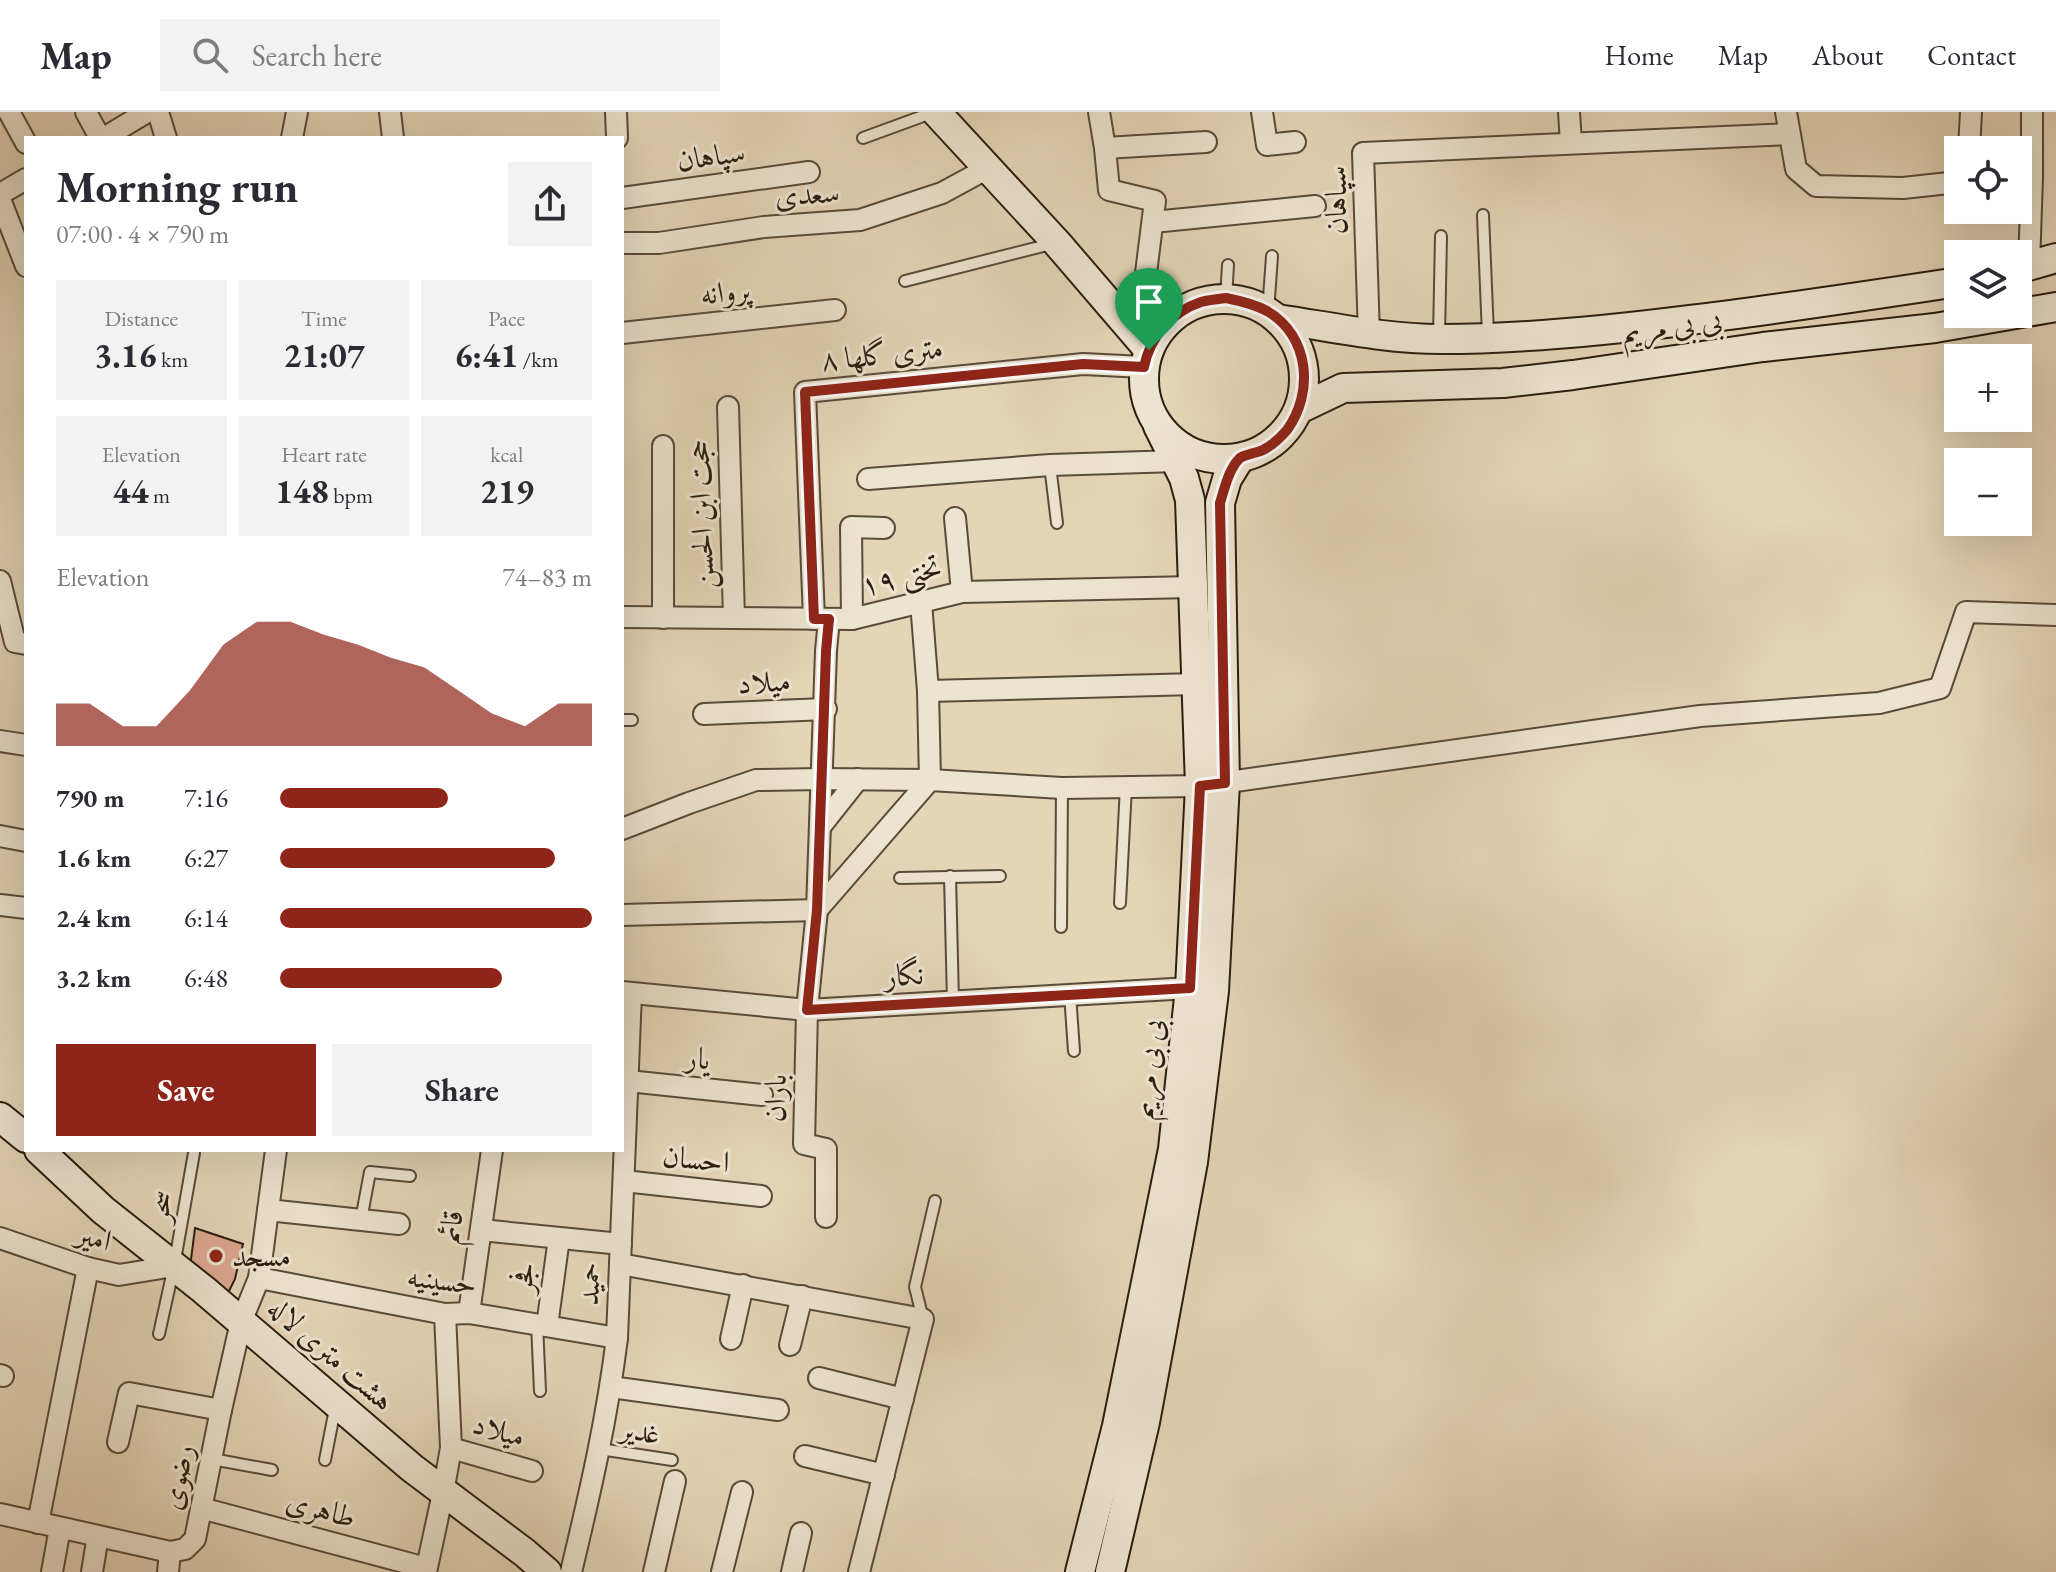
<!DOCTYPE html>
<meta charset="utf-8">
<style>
body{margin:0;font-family:"EB Garamond",Amiri,serif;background:#f2f2f3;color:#2b2b33;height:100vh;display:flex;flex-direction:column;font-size:30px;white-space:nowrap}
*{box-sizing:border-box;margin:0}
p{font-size:26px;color:#7c7c81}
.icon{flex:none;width:44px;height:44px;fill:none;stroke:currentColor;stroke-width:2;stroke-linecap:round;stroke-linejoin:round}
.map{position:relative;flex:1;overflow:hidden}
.panel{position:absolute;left:24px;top:24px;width:600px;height:1016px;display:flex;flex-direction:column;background:#fff;border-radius:0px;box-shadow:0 8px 32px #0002}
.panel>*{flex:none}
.buttons{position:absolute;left:1944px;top:24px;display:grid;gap:16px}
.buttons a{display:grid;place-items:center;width:88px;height:88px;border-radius:0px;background:#fff;box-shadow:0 8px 32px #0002;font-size:40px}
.pin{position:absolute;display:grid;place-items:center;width:68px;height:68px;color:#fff;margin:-82px -34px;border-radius:50% 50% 50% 0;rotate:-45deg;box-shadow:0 0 8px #0007}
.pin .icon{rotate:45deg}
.round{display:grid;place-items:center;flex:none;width:84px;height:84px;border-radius:0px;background:#f2f2f3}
.summary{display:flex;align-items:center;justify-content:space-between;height:136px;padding:0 32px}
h1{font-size:44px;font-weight:700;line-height:60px}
.figures{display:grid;grid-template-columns:repeat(3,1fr);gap:12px;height:136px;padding:8px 32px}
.figures div{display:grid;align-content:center;border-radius:0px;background:#f2f2f3;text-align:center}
.figures b{font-size:34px;font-weight:700}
.figures small{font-size:22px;font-weight:400}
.figures p{font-size:22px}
.chart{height:224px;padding:16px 32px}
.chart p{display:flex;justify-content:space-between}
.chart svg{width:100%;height:144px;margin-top:8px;fill:#8f2418;opacity:.7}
.button{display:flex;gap:16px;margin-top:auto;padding:16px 32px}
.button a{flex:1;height:92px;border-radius:0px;background:#8f2418;color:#fff;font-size:32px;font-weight:700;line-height:92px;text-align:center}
.button a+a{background:#f2f2f3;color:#2b2b33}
ul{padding:0 32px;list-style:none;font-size:26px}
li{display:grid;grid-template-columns:128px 96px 1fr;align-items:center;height:60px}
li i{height:20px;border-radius:10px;background:#8f2418}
header{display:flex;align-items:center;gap:48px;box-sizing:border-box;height:112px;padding:0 40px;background:#fff;border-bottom:2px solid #e1e1e2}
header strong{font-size:38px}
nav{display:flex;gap:44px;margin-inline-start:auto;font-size:28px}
.search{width:560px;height:72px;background:#f2f2f3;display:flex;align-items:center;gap:20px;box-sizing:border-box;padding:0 28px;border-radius:0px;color:#7c7c81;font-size:30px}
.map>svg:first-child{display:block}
.building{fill:#dca891;stroke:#2a1d0f;stroke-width:2}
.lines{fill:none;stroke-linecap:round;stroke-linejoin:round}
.lane-casing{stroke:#584b39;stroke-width:14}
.street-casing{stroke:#584b39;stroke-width:24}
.secondary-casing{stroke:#2a1d0f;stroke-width:32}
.lane{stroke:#ede4d0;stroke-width:10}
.street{stroke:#ede4d0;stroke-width:20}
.secondary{stroke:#ede4d0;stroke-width:28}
.route-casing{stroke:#fff;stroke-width:16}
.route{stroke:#8f2418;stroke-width:10}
.poi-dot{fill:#8f2418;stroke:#ede4d0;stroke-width:3}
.labels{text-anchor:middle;stroke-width:6;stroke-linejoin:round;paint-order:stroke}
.street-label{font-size:30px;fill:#2a1d0f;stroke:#ede4d0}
.poi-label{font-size:30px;fill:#2a1d0f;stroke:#ede4d0;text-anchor:start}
</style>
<header>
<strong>Map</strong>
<div class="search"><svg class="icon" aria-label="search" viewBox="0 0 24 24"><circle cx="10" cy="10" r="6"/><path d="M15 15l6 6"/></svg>Search here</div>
<nav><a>Home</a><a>Map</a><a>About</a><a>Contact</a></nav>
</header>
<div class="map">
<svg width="2056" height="1460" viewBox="0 0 2056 1460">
<rect width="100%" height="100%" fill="#e4d5b7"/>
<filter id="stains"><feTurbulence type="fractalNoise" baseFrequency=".0025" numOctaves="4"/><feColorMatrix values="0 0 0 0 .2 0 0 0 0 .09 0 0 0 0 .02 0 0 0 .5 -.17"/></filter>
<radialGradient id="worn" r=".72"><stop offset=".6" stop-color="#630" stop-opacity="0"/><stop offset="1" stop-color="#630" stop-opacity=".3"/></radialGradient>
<path class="building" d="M195,1116L243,1132L235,1167L227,1183L190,1155Z"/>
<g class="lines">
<defs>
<g id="lane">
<path d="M863,26L934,0"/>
<path d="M1483,103L1488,223"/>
<path d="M905,169L1055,131"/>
<path d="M1226,186L1228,153"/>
<path d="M1268,200L1272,144"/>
<path d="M1439,225L1441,124"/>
<path d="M1050,353L1057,411"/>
<path d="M622,608H632"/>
<path d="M950,764L953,890"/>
<path d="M900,766L1000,764"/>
<path d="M1120,791L1126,674"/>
<path d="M1061,815L1062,676"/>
<path d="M1070,882L1074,939"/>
<path d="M361,1108L370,1060L410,1064"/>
<path d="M923,1207L915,1175L935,1089"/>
<path d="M537,1212L540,1279"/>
<path d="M159,1222L174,1154L194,1041"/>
<path d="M600,1337L672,1348"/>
<path d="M212,1347L272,1358"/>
<path d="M325,1348L335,1297"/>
</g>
<g id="street">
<path d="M9,0L26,31"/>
<path d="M86,0L100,26"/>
<path d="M158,0L166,26"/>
<path d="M390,0L393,26"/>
<path d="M616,0L617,26"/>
<path d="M1099,0L1105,36L1109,78L1155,89L1138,225"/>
<path d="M1262,0L1267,33L1295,30"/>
<path d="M1569,0L1571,31"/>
<path d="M1786,0L1796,57L1816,74L1903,76L1958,70"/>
<path d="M104,26L147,0"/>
<path d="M292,26L297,0"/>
<path d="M1105,36L1206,30"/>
<path d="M1969,38L1971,0"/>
<path d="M2018,66L2032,65V0"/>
<path d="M0,82L26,67"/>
<path d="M622,86L809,60"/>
<path d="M0,87L26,154"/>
<path d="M1153,110L1315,94"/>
<path d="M622,131H659L764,115L860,108L942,81L988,56"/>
<path d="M2029,154L2032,65"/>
<path d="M622,221L835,198"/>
<path d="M1369,223L1363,41L1789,22"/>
<path d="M728,295L734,506"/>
<path d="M663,334V506"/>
<path d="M868,367L1050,353L1177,349"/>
<path d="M955,406L962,480"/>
<path d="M0,469L15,530L26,532"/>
<path d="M622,505L852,507L962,480L1194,475"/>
<path d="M814,507L805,280L1083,252L1144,255"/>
<path d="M852,507L851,415L884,416"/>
<path d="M928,579L1196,572"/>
<path d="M704,602L826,597"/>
<path d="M0,629L26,633"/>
<path d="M820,715L858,667"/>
<path d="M622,717L689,691L756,668L821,667L930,668L1062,676L1200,674L1700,604L1879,591L1940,576L1966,500L2056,503"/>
<path d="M0,724L26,729"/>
<path d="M0,793L26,796"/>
<path d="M622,803L817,798L930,668L928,579L921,490"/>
<path d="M622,880L807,898L1190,876"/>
<path d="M628,969L762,983"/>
<path d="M624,1069L761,1084"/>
<path d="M268,1098L399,1112"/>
<path d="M826,1105V1037L804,1032L807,898L817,798L826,539L829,507"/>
<path d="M481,1118L621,1132"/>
<path d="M0,1126L88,1156L119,1163L174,1154"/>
<path d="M620,1152L923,1207L859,1460"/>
<path d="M259,1166L445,1202L469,1201L617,1226"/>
<path d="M469,1201L492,1038"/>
<path d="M547,1214L559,1126"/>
<path d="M731,1227L743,1173"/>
<path d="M790,1233L802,1184"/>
<path d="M0,1263L3,1264"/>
<path d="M819,1266L903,1287"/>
<path d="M611,1275L778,1298"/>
<path d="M118,1330L129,1281L221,1298"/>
<path d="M451,1336L532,1359"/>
<path d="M805,1344L884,1363"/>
<path d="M201,1396L426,1456"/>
<path d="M0,1402L170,1440L185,1437L195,1427L221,1298L241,1210L259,1166L276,1038"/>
<path d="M38,1411L88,1156"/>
<path d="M52,1460L60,1416"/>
<path d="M92,1460L98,1424"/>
<path d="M168,1460L170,1440"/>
<path d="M426,1460L443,1381L451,1336L445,1202"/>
<path d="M571,1460C590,1381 607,1307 617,1226L631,881"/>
<path d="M654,1460L675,1369"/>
<path d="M722,1460L742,1380"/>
<path d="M792,1460L801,1421"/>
</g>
<g id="secondary">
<path d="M936,0L1057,131L1149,238"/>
<path d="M2018,157L2056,146"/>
<circle cx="1224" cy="267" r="80"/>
<path d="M1278,207C1332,215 1386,227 1441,227C1521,227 1602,219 1682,209C1774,198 1866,184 1958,170"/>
<path d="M1299,297L1343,276L1503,271L1573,263L1763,235L1935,216L2056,195"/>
<path d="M0,1005L26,1026"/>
<path d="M39,1038L103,1098L204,1178L412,1356L525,1441L547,1460"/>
<path d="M1080,1460L1117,1314L1173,1037L1190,876L1200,674L1190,388L1184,366L1158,314"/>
<path d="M1110,1460L1145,1310L1193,1050L1214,879L1225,671L1220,391L1227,367L1240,346"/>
</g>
</defs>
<use href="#lane" class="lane-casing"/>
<use href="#street" class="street-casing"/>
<use href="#secondary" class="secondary-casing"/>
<use href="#lane" class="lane"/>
<use href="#street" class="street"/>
<use href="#secondary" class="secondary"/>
</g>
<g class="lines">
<defs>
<path id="route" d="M1226,186C1241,189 1254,192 1267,199C1310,224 1314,281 1287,318C1281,325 1271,334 1263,338C1257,341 1246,342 1240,346C1229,356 1224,378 1220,391L1225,671L1200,674L1190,876L807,898L817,798L826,539L829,507H814L805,280L1083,252L1144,255C1150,225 1171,200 1201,190C1209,188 1218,187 1226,186Z"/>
</defs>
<use href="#route" class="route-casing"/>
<use href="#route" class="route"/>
</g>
<circle class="poi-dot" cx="216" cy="1144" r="8"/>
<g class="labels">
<g class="street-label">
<text transform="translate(711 44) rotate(-8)" y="10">سپاهان</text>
<text transform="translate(807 82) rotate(-4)" y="10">سعدی</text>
<text transform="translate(1336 88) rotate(-90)" y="10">سپاهان</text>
<text transform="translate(725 180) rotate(-6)" y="10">پروانه</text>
<text transform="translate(1672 214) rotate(-8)" y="10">بی بی مریم</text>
<text transform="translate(882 242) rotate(-6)" y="10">۸ متری گلها</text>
<text transform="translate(701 402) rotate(-92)" y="10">حجت ابن الحسن</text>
<text transform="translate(901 464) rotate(-14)" y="10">تختی ۱۹</text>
<text transform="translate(764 570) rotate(-3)" y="10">میلاد</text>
<text transform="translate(904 863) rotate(-3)" y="10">نگار</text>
<text transform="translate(698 946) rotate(6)" y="10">یار</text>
<text transform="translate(1148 957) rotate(-84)" y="10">بی بی مریم</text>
<text transform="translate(775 986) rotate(-88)" y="10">باران</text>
<text transform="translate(696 1047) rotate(6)" y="10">احسان</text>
<text transform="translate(160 1094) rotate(-80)" y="10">سحر</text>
<text transform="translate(451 1115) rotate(-82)" y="10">قائم</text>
<text transform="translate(94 1125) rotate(16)" y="10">امیر</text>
<text transform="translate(523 1165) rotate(-82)" y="10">فجر</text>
<text transform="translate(442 1168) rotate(7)" y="10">حسینیه</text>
<text transform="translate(589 1172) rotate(-88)" y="10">حمید</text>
<text transform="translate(331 1242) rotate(41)" y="10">هشت متری لاله</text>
<text transform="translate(499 1318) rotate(16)" y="10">میلاد</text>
<text transform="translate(640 1319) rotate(9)" y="10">غدیر</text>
<text transform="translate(177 1365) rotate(-78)" y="10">رضوی</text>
<text transform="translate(321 1397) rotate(15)" y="10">طاهری</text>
</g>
<g class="poi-label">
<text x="232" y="1154">مسجد</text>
</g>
</g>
<rect width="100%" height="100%" filter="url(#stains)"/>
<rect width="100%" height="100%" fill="url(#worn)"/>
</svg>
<div class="buttons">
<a><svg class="icon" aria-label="locate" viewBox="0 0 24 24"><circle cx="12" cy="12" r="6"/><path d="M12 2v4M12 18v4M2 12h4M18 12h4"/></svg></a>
<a><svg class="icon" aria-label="layers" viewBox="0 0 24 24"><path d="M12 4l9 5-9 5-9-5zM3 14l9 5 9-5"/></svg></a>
<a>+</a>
<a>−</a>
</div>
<div class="pin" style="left:1149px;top:238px;background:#1e9e55"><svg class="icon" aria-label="arrive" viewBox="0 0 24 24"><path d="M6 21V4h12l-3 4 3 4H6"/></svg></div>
<section class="panel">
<div class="summary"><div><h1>Morning run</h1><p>07:00 · 4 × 790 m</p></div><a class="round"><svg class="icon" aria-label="share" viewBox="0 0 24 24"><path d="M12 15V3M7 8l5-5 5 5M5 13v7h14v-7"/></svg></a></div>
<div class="figures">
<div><p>Distance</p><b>3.16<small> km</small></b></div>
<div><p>Time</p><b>21:07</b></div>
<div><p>Pace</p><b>6:41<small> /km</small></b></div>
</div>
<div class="figures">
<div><p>Elevation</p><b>44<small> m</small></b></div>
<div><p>Heart rate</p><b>148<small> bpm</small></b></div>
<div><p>kcal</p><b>219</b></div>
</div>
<div class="chart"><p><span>Elevation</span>74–83 m</p>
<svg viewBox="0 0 160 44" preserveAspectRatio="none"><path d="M0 44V31L10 31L20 38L30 38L40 27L50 13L60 6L70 6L80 10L90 13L100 17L110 20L120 27L130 34L140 38L150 31L160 31V44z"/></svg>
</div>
<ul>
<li><b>790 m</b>7:16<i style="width:54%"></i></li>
<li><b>1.6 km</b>6:27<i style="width:88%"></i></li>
<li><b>2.4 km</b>6:14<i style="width:100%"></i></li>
<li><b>3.2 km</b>6:48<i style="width:71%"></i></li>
</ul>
<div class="button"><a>Save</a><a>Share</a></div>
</section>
</div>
